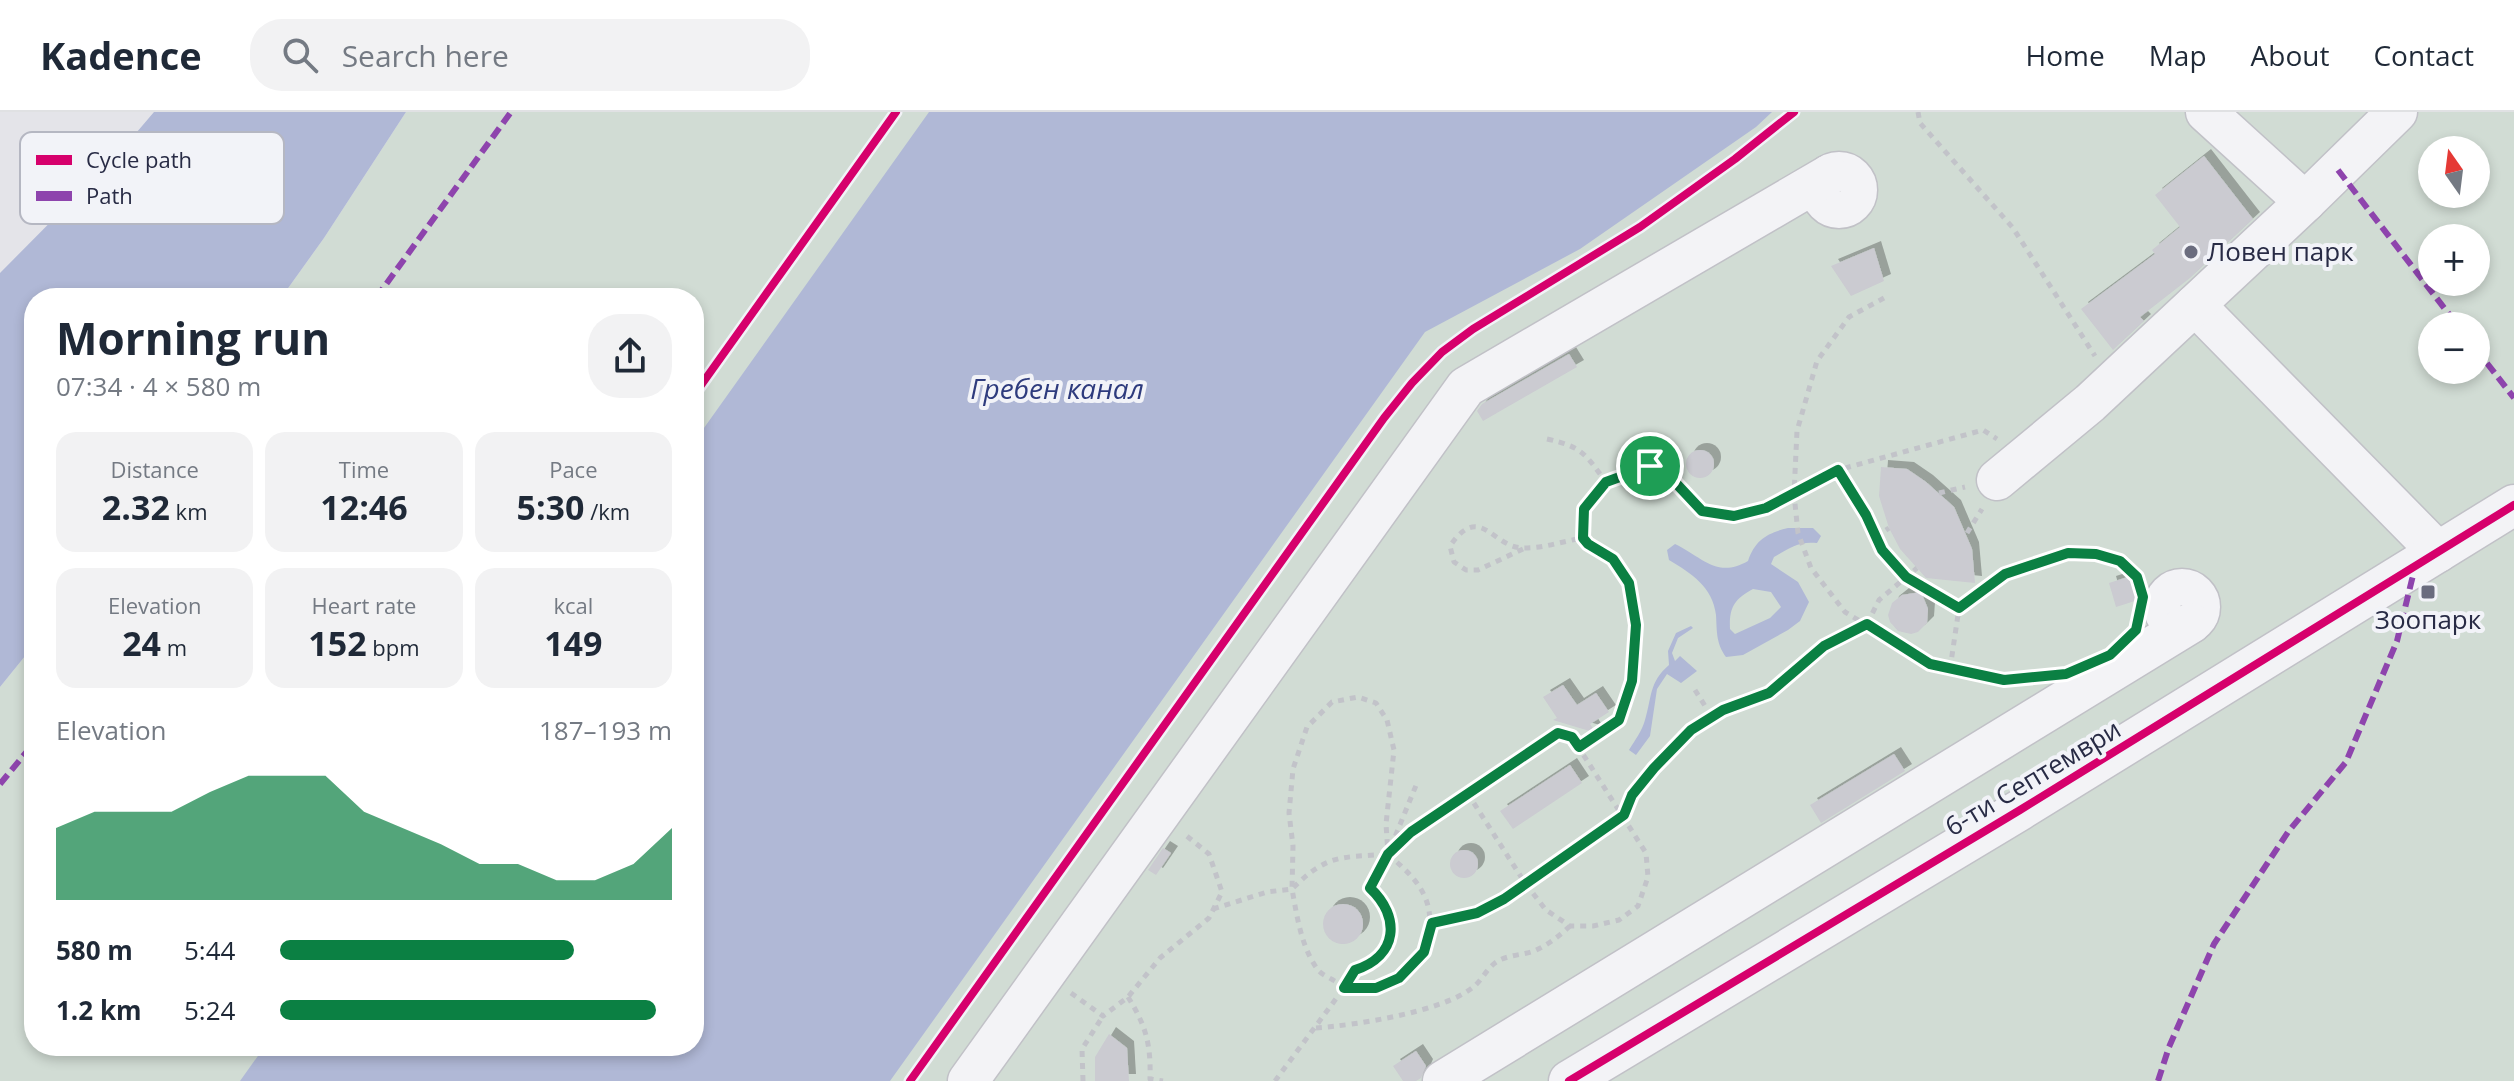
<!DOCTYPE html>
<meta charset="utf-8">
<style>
body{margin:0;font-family:"Open Sans",sans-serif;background:#f2f2f3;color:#1f2937;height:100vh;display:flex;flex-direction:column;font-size:30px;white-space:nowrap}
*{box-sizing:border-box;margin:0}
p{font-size:26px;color:#747a83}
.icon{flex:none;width:44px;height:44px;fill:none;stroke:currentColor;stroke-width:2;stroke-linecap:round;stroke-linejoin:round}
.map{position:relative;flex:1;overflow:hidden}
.sheet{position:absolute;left:24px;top:176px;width:680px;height:768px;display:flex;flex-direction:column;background:#fff;border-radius:32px;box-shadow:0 4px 12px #0003}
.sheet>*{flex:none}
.needle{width:52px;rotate:346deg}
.tools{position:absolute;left:2418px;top:24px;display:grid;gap:16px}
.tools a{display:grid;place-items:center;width:72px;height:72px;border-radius:50%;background:#fff;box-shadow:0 4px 12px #0003;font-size:40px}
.pin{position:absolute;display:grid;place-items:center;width:68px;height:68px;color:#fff;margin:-34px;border:4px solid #fff;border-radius:50%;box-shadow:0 2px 8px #0007}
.round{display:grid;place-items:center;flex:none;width:84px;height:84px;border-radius:32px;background:#f2f2f3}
.headline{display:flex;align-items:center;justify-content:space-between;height:136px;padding:0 32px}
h1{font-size:44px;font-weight:700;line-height:60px}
.metrics{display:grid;grid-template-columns:repeat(3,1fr);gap:12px;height:136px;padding:8px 32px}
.metrics div{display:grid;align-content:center;border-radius:20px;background:#f2f2f3;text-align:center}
.metrics b{font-size:34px;font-weight:700}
.metrics small{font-size:22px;font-weight:400}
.metrics p{font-size:22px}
.chart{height:224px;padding:16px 32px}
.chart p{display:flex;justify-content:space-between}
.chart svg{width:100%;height:144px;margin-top:8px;fill:#0b8043;opacity:.7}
ul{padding:0 32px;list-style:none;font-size:26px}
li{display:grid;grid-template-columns:128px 96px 1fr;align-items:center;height:60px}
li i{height:20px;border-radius:10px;background:#0b8043}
header{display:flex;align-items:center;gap:48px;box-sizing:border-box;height:112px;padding:0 40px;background:#fff;border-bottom:2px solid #e0e1e3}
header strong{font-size:38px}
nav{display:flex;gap:44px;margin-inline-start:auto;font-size:28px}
.search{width:560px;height:72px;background:#f2f2f3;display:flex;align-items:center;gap:20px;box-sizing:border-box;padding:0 28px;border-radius:32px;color:#747a83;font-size:30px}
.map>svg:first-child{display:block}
.green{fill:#d1dcd4;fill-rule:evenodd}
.water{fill:#b0b8d6;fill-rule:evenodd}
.building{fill:#cbcbd1;filter:url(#shadow)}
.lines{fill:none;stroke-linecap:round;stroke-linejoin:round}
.minor-casing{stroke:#c1c1c7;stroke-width:43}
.path{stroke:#c2c3c9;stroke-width:5;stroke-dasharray:6 6;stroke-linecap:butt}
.minor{stroke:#f3f3f6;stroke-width:40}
.quiet{stroke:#8e44ad;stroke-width:6;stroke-dasharray:12 6;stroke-linecap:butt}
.cycleway-casing{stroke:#f2f3f8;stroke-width:13}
.cycleway{stroke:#d6006c;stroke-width:8}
.route-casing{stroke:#fff;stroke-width:16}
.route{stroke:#0b8043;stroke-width:10}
.poi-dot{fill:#6a6c7e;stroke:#f2f3f8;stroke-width:3}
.labels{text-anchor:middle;stroke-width:8;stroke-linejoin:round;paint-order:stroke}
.poi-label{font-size:26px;fill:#282b45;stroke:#f2f3f8;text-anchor:start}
.street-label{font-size:26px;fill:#282b45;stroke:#f2f3f8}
.water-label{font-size:28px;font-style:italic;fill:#2e3b7d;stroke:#f2f3f8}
.key{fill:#f2f3f8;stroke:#b5b7c2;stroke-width:2}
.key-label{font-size:22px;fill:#282b45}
</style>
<header>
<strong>Kadence</strong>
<div class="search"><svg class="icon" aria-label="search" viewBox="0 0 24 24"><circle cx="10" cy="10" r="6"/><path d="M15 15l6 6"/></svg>Search here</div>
<nav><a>Home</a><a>Map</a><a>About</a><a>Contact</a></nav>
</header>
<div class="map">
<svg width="2514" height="969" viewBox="0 0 2514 969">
<defs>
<filter id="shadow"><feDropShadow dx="7" dy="-7" stdDeviation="0" flood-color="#0004"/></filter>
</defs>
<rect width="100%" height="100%" fill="#e4e4e9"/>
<path class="green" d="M406,0H2514V969H0V575L34,533V934H694V186H281L324,126ZM2432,38H2476V82H2432ZM2432,126H2476V170H2432ZM2432,214H2476V258H2432Z"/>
<g class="water">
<path d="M154,0H406L324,126L281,186H34V533L0,575V161L119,41Z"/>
<path d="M929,0H1772L1756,15L1580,137L1425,220L890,969H240L265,934H694V330Z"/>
<path d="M1788,416H1813L1821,424L1817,431C1798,429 1790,436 1774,445L1771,452L1798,470L1809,490L1800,509L1788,518L1743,543L1726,545C1716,531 1717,520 1716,503C1713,475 1691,461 1669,448L1667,438L1675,432C1702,445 1717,467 1748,449C1755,428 1767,421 1788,416ZM1753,477L1771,480L1781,495L1770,506L1735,522L1730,517C1729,496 1734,487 1753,477Z"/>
<path d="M1691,514L1693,516L1678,526L1672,541L1675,549L1680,544L1697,559L1681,571L1667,562L1657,577L1650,624L1636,643L1629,638C1635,628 1642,619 1645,608C1652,585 1649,570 1669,553L1668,539L1676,521Z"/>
</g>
<g class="building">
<path d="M2204,44L2253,107L2190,166L2140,205L2144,209L2113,238L2081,197L2155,142L2152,138L2180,115L2155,83Z"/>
<path d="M1874,136L1884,169L1851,184L1831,154Z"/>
<path d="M1569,242L1577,255L1483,309L1477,299L1482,292Z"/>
<circle cx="1700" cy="352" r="14"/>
<path d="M1881,355L1907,357L1926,370L1954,395L1972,437L1975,471L1926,466L1900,437L1889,416L1879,384Z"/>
<path d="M2131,464L2138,488L2116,495L2109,471Z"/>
<path d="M1921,480L1928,497L1927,511L1918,520L1911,522L1898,519L1890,510L1888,503L1892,491L1902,483Z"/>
<path d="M1563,573L1577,593L1596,581L1609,600L1590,612L1596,621L1553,608L1557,606L1543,585Z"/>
<path d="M1894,642L1905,659L1821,711L1810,693Z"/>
<path d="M1570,653L1582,671L1513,717L1500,699Z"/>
<path d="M1163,736L1171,741L1156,763L1148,758Z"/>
<circle cx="1464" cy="752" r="14"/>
<circle cx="1343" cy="812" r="20"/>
<path d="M1109,922L1127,936L1129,969H1095V945Z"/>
<path d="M1416,939L1426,954L1421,966L1416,969H1403L1393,954Z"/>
</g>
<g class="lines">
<defs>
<g id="minor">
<circle cx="1839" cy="78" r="18"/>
<path d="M2305,90L2397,0"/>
<path d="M2195,193L2438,440"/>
<path d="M1997,368L2090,291L2305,90L2206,0"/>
<circle cx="2182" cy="495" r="18"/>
<path d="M968,969L1466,275L1829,63"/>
<path d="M1443,969L2191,511"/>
<path d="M1569,969L2020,698L2514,393"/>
</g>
</defs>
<use href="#minor" class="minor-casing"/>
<g class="path">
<path d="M1918,0L1920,11L2013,116L2095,244"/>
<path d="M1884,186L1849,205L1817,249L1797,319L1794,382L1798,421L1811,456L1845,500L1930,552L2004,568L2037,565"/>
<path d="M1547,327C1583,335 1585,342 1606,370"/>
<path d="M1838,358L1866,403L1882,438L1906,465L1959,496"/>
<path d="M1939,381L1965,375"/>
<path d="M1967,421L1982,397"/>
<path d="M1876,425L1889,416"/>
<path d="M1523,437L1478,458H1466L1454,450L1450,434C1481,389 1492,437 1525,436C1544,436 1564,429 1583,426"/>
<path d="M1950,557L1959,496L2005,462L2068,441L2096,442L2120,449L2137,465L2143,485L2139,505"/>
<path d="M1695,578L1712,605"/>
<path d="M1558,621L1572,625L1646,741L1648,765L1638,794L1619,808L1593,814H1570L1546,798L1525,771L1468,682Z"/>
<path d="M1579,635L1619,608L1632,569L1636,513L1629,471L1613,447L1588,432L1583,426L1584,397L1606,370L1650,354L1672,367L1702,399L1734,404L1766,396L1838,358L1983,318L1997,327"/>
<path d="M1392,739L1411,720L1468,682"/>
<path d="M1388,742C1402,755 1416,766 1424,783C1450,837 1383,901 1333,868C1328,865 1321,862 1318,858C1301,835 1297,804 1292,777C1328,741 1341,746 1388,742Z"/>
<path d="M1213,797L1267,780L1292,777L1293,734L1289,701L1293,657L1307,615L1332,590L1358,585L1376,591L1387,608L1394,638L1386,712L1388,742"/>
<path d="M1432,811L1477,801L1504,787L1624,703L1632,683L1654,656L1691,618L1723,598L1769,581L1824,534L1867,512L1879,488L1917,456"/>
<path d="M1071,881L1103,904L1128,885L1160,846L1209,806L1222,780L1209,742L1183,721"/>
<path d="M1128,885C1146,914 1151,932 1150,967L1163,969"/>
<path d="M1316,916C1356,913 1441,900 1472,876C1482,869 1487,855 1498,849C1508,843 1523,843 1534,839C1548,833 1559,824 1570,814"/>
<path d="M1083,969L1082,937L1103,904"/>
<path d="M1275,969L1344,876L1355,858C1397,844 1401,805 1370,776L1388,742L1417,671"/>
</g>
<use href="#minor" class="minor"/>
<g class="quiet">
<path d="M2338,58L2458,214"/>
<path d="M376,186L511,0"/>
<path d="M2476,237L2514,286"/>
<path d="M0,672L34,631"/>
<path d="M2158,969L2169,935L2214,832L2288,720L2346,650L2397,529L2415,455"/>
</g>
<defs>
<g id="cycleway">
<path d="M694,283L896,0"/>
<path d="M910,969L1384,306L1412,271L1442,240L1473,217L1640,115L1735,47L1794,0"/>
<path d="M1569,969L2020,698L2514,393"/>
</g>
</defs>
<use href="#cycleway" class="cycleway-casing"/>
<use href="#cycleway" class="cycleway"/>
</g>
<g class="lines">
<defs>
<path id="route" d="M1650,354L1672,367L1702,399L1734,404L1766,396L1838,358L1866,403L1882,438L1906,465L1959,496L2005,462L2068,441L2096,442L2120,449L2137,465L2143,485L2136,518L2110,543L2066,562L2004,568L1930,552L1867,512L1824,534L1769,581L1723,598L1691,618L1654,656L1632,683L1624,703L1504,787L1477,801L1432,811L1424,840L1399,866L1376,876H1344L1355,858C1398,844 1401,805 1370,776L1388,742L1411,720L1558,621L1572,625L1579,635L1619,608L1632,569L1636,513L1629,471L1613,447L1588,432L1583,426L1584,397L1606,370Z"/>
</defs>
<use href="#route" class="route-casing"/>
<use href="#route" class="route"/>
</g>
<g class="poi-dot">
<circle cx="2191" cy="140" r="8"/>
<rect x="2420" y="472" width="16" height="16" rx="4"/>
</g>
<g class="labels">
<g class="poi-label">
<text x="2207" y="149">Ловен парк</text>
<text x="2428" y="517" text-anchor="middle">Зоопарк</text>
</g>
<g class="street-label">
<text transform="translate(2033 666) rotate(-31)" y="9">6-ти Септември</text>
</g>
<g class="water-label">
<text x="1057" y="287">Гребен канал</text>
</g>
</g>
<rect x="20" y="20" width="264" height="92" rx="12" class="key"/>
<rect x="36" y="43" width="36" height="10" fill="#d6006c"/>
<rect x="36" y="79" width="36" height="10" fill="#8e44ad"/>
<g class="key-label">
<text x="86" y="56">Cycle path</text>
<text x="86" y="92">Path</text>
</g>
</svg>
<div class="tools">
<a><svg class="needle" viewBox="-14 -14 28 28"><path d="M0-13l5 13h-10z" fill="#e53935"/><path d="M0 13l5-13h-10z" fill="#747a83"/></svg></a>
<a>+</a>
<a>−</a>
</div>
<div class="pin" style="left:1650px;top:354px;background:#1e9e55"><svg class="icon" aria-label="arrive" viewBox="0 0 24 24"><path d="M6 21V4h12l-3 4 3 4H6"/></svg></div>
<section class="sheet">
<div class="headline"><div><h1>Morning run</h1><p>07:34 · 4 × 580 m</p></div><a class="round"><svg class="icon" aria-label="share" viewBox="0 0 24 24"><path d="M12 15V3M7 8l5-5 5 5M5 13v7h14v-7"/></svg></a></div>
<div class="metrics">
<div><p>Distance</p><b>2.32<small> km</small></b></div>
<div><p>Time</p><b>12:46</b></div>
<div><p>Pace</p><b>5:30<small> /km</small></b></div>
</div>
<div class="metrics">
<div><p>Elevation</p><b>24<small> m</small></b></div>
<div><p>Heart rate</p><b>152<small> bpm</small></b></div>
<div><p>kcal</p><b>149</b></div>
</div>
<div class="chart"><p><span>Elevation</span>187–193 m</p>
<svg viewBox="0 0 160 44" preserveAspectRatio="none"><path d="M0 44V22L10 17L20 17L30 17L40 11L50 6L60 6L70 6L80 17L90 22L100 27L110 33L120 33L130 38L140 38L150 33L160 22V44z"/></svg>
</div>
<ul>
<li><b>580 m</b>5:44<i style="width:75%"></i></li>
<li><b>1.2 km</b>5:24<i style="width:96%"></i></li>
</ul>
</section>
</div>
